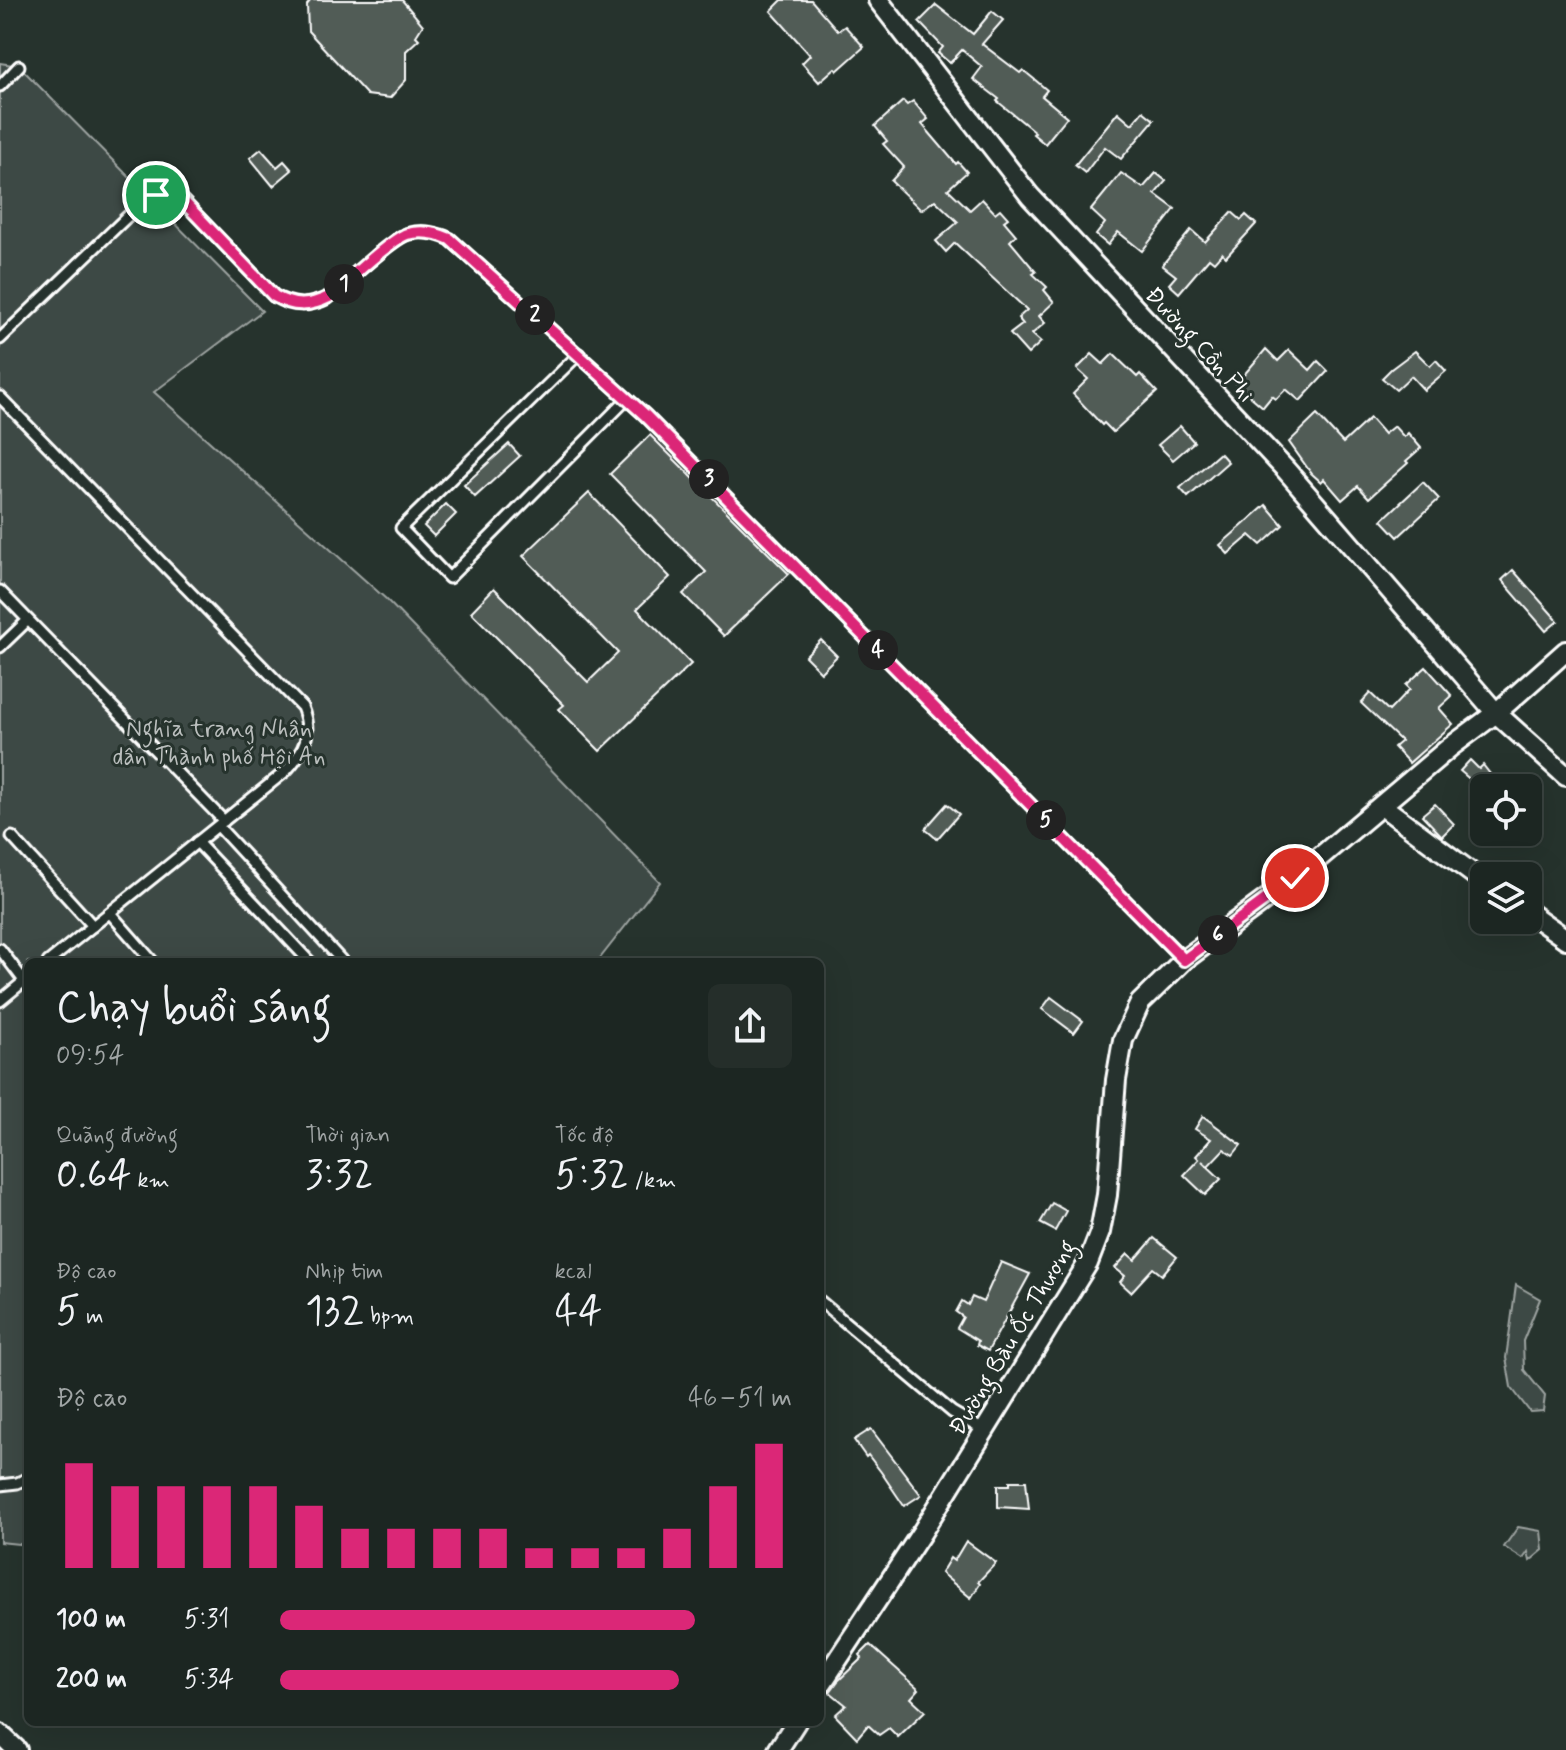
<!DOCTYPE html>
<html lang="vi">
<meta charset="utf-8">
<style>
body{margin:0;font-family:Mynerve,sans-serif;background:#252e2a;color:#f1f3f6;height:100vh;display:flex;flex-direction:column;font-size:30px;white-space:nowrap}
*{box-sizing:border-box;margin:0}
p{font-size:26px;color:#a0a5a5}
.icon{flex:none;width:44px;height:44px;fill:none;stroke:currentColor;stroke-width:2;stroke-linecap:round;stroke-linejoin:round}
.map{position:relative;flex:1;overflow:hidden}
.drawer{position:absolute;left:24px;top:958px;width:800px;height:768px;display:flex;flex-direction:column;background:#1c2622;border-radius:12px;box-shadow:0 8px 32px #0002,0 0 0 2px #3a4340}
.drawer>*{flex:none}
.fabs{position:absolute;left:1470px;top:774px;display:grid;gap:16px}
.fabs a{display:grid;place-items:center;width:72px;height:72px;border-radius:12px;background:#1c2622;box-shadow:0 8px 32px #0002,0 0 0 2px #3a4340;font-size:40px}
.pin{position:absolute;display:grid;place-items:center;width:68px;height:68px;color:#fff;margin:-34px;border:4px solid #fff;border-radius:50%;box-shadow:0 2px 8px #0007}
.km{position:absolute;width:40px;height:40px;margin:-20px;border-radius:50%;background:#222;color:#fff;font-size:22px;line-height:40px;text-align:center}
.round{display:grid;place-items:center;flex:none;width:84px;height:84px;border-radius:12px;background:#252e2a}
.overview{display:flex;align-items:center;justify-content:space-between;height:136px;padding:0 32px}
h1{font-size:44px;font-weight:600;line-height:60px}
.stats{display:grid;grid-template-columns:repeat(3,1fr);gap:12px;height:136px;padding:8px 32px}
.stats div{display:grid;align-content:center}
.stats b{font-size:40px;font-weight:600}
.stats small{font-size:22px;font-weight:400}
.stats p{font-size:22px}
.chart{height:224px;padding:16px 32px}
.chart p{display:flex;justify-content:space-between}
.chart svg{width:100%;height:144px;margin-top:8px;stroke:#db2777;stroke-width:6}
ul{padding:0 32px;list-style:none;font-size:26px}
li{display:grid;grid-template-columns:128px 96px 1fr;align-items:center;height:60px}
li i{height:20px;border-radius:10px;background:#db2777}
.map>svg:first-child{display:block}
.green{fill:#3e4944;stroke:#9ea4a2;stroke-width:2}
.building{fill:#515c57;stroke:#fff;stroke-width:2}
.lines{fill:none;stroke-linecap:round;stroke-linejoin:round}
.service-casing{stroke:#fff;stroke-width:15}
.minor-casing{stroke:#fff;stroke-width:24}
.service{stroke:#26332d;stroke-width:9}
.minor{stroke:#26332d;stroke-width:18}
.route-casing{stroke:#fff;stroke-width:16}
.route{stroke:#db2777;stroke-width:10}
.labels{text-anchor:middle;stroke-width:6;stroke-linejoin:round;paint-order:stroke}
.street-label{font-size:24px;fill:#fff;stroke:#26332d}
.park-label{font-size:24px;fill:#bbbfbe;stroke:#26332d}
</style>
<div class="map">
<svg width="1566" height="1750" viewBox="0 0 1566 1750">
<rect width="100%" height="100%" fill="#26332d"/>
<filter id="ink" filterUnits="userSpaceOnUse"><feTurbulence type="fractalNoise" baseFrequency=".0125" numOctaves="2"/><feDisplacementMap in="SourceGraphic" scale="16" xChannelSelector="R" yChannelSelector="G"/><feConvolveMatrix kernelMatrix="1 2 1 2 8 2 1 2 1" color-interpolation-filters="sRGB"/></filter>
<g filter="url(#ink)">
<g class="green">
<path d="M0,63L19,66L262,311L154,392L386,599L660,882L597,962H28V1545L0,1542Z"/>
<path d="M1516,1285L1540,1299L1523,1341L1524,1370L1545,1396L1543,1411L1530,1412L1511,1387L1506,1358Z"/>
<path d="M1518,1527L1541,1531L1543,1550L1530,1561L1528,1552L1523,1559L1504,1547Z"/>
</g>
<g class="building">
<path d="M311,0H402L423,25L416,36L419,39L406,51V80L390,98L367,95L308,31L307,5Z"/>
<path d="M782,0H811L838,31L845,26L864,47L837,71L835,68L819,82L802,63L810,55L771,11Z"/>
<path d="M936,5L973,34L992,11L1003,20L982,44L1020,73L1023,70L1034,79L1047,90L1042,96L1067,117L1045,144L1033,134L1035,132L997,101L999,99L973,79L982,67L962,50L950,63L938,53L943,47L919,22Z"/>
<path d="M903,101L907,105L913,101L928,119L922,124L956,164L958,162L967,172L948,189L970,210L982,199L995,213L1000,209L1008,218L1004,221L1016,235L1010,241L1036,272L1033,274L1047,287L1044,290L1054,302L1039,316L1045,323L1032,334L1041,342L1028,354L1010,334L1023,324L1018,318L1027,310L955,243L946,252L936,241L958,222L935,200L921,210L891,181L904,167L883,144L887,141L875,126Z"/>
<path d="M1143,111L1154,120L1121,159L1105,147L1085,173L1075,165L1118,112L1132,124Z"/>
<path d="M261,149L277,167L284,161L292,170L273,186L250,158Z"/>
<path d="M1121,173L1143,188L1156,173L1166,181L1155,194L1175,209L1142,251L1118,232L1108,245L1096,235L1105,223L1091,210Z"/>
<path d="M1232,212L1241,220L1246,215L1256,224L1226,257L1222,253L1214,262L1209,258L1179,293L1169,284L1176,276L1162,265L1191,230L1205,242Z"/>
<path d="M1266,349L1278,361L1289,350L1310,370L1318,361L1328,371L1300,401L1286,389L1276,399L1272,396L1263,407L1236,384Z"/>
<path d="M1415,351L1430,366L1436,360L1446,371L1424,390L1411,376L1396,390L1382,378L1391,369Z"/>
<path d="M1092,354L1103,364L1113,354L1137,377L1140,374L1157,392L1113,432L1104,423L1102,425L1073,394L1088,379L1077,369Z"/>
<path d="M1317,415L1343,443L1370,418L1384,434L1394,426L1404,437L1408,433L1421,448L1406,461L1408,463L1369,498L1358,486L1342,500L1324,479L1321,482L1311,473L1289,442Z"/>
<path d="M1180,426L1194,442L1173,460L1158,445Z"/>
<path d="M650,435L789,574L724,636L683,594L706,572L610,474Z"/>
<path d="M509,444L520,456L475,497L464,485Z"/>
<path d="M1220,453L1228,462L1188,497L1180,488Z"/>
<path d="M1423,482L1439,499L1398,537L1382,520Z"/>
<path d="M589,493L670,577L637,609L691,664L600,751L559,709L564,705L471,612L494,588L588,682L618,653L523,556Z"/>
<path d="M446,504L456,514L434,536L424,526Z"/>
<path d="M1266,505L1283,525L1261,545L1250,535L1228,554L1220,545Z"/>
<path d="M1513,570L1558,621L1546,631L1502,580Z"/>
<path d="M821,640L837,656L821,672L805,656Z"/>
<path d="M1426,667L1452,696L1439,708L1453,724L1409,763L1394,747L1401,741L1361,703L1370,693L1389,711L1410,689L1406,685Z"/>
<path d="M1470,760L1479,769L1483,765L1501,788H1480L1460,771Z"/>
<path d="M947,804L959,814L937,839L925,829Z"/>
<path d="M1435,804L1454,824L1442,836L1422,815Z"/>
<path d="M1051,997L1083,1021L1074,1033L1042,1009Z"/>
<path d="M1203,1116L1241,1145L1233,1155L1224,1149L1208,1166L1202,1161L1221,1179L1205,1195L1184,1175L1199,1159L1196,1156L1211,1139L1195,1129Z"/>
<path d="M1052,1203L1066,1211L1055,1231L1040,1223Z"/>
<path d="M1154,1238L1177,1257L1162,1275L1153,1268L1131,1292L1120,1282L1125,1276L1115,1268L1128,1254L1135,1260Z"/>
<path d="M1001,1262L1030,1274L988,1351L977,1345L978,1341L957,1328L963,1317L956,1312L962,1301L968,1305L972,1297L983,1302Z"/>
<path d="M871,1429L921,1495L904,1506L881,1472L868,1455L866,1457L854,1440Z"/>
<path d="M1010,1481H1026L1029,1509L998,1507V1485H1010Z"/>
<path d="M966,1541L996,1563L978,1582L980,1584L971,1598L941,1573L950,1558L954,1561Z"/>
<path d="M870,1645L919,1689L911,1698L925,1711L898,1737L889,1728L879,1735L868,1725L857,1738L835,1715L846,1705L830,1692L838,1681L862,1658L860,1655Z"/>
</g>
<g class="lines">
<defs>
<g id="service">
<path d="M0,86L19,66"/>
<path d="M0,339L129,215L156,195L166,193L179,197L274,296C293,307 309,307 329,297C346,283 390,240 408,234C422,230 437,233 450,239L645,415L1184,960"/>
<path d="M579,354L401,528L449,578L627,399"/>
<path d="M0,397L302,707C313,734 305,750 286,771L48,962"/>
<path d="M0,591L224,821"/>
<path d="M0,647L28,620"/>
<path d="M218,826L343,962"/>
<path d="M12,837L93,926"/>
<path d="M197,842L310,962"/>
<path d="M110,913L153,962"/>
<path d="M0,949L28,986"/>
<path d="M0,1001L28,978"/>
<path d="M820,1301L952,1412L985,1431"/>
<path d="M0,1485L17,1483L28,1478"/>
</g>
<g id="minor">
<path d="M878,0L1030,196L1286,470L1496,713L1566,776"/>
<path d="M1382,806L1484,882"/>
<path d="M1528,912L1566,939"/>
<path d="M820,1686L922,1532L1088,1263L1100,1232L1107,1195L1116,1080L1123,1040L1140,1003L1184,960L1295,878L1449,748L1496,713L1566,651"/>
<path d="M0,1734L17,1750"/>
<path d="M778,1750L796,1722"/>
</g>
</defs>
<use href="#service" class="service-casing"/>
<use href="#minor" class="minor-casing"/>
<use href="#service" class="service"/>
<use href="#minor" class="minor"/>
</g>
</g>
<g class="lines" filter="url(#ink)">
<defs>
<path id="route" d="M156,195L175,194L179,197L274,296C293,307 309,307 329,297C345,283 390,240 407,234C422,230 437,233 450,239L645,415L1184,960L1295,878"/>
</defs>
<use href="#route" class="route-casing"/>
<use href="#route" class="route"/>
</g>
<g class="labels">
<g class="street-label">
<text transform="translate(1200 344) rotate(47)" y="8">Đường Cồn Phi</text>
<text transform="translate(1012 1337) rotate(-59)" y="8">Đường Bàu Ốc Thượng</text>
</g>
<g class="park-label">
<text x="219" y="736">Nghĩa trang Nhân<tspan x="219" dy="28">dân Thành phố Hội An</tspan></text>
</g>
</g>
</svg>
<div class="fabs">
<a><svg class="icon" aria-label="locate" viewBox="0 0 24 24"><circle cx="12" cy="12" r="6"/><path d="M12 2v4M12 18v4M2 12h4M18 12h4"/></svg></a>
<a><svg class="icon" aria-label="layers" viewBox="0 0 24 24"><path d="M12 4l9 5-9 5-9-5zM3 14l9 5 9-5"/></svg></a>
</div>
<div class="pin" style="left:156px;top:195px;background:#1e9e55"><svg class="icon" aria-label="arrive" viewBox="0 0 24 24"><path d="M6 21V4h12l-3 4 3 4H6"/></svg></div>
<div class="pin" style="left:1295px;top:878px;background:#d93025"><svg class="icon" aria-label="check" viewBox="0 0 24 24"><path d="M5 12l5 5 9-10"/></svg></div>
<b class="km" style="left:344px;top:284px">1</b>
<b class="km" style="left:535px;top:315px">2</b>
<b class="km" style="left:709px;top:479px">3</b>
<b class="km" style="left:878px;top:650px">4</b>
<b class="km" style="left:1046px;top:820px">5</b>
<b class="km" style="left:1218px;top:935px">6</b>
<section class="drawer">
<div class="overview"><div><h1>Chạy buổi sáng</h1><p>09:54</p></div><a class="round"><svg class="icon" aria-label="share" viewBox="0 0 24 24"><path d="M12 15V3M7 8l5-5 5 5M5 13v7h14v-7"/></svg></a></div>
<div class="stats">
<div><p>Quãng đường</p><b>0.64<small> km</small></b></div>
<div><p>Thời gian</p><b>3:32</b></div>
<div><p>Tốc độ</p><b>5:32<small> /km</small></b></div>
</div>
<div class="stats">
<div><p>Độ cao</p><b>5<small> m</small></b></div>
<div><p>Nhịp tim</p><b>132<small> bpm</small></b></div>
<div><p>kcal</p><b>44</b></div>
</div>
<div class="chart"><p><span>Độ cao</span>46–51 m</p>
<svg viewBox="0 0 160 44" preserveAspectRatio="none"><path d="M5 44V12M15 44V19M25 44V19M35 44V19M45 44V19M55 44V25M65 44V32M75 44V32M85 44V32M95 44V32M105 44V38M115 44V38M125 44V38M135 44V32M145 44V19M155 44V6"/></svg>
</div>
<ul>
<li><b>100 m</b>5:31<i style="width:81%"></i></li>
<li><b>200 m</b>5:34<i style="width:78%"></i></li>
</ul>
</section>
</div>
